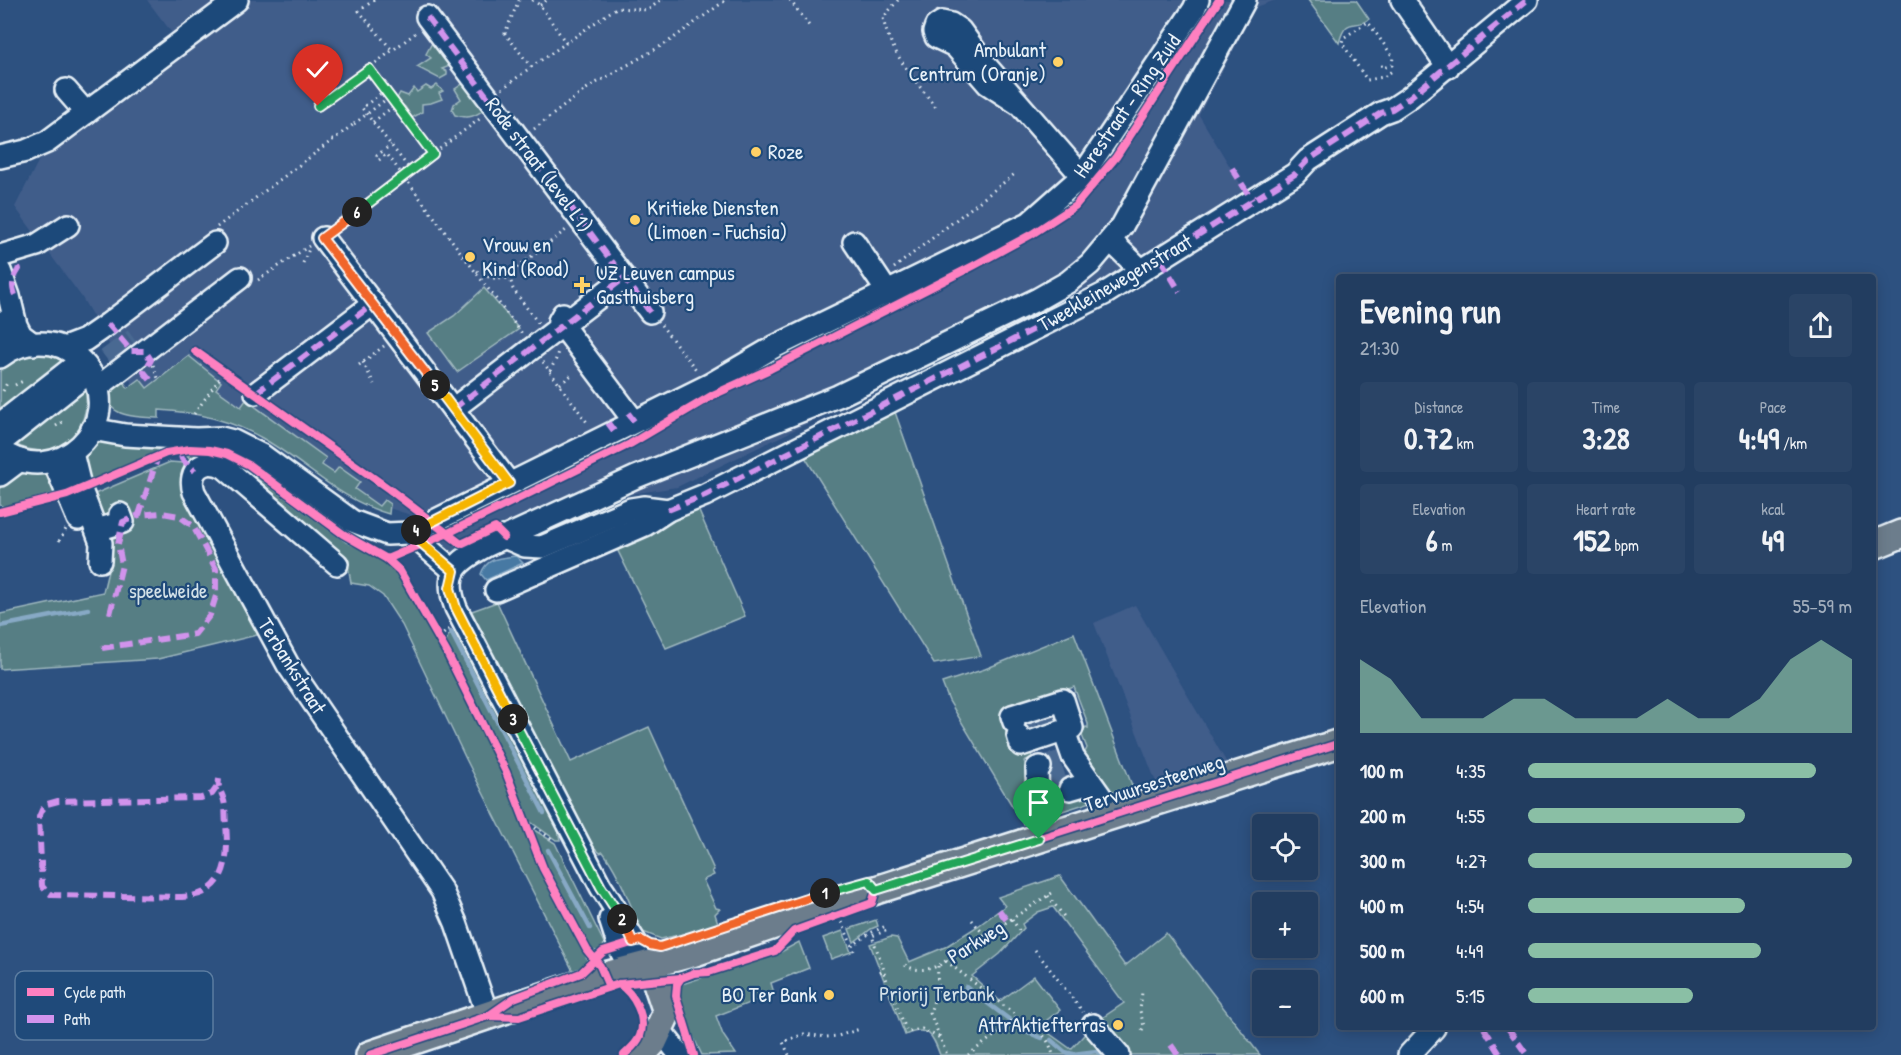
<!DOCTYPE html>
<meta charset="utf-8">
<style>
body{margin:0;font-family:"Patrick Hand",sans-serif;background:#2a4466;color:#f1f3f6;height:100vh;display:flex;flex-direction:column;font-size:22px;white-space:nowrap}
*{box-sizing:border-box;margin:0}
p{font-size:20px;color:#a2aebd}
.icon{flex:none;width:33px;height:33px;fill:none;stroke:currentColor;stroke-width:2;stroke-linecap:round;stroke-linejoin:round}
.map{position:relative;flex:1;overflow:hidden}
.drawer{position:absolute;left:1336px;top:274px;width:540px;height:756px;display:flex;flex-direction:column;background:#223d60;border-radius:6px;box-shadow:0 3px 15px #0003,0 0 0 2px #3f5675}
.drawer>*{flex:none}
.tools{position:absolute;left:1252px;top:814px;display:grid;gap:12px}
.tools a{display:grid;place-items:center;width:66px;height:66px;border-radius:6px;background:#223d60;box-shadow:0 3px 15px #0003,0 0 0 2px #3f5675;font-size:30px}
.pin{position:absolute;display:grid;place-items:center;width:51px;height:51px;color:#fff;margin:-62px -26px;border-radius:50% 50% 50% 0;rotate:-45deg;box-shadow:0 0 6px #0007}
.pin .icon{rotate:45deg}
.km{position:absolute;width:30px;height:30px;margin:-15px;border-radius:50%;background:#222;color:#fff;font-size:16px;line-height:30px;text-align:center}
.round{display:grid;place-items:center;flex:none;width:63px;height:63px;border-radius:6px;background:#2a4466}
.overview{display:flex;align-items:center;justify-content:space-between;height:102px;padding:0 24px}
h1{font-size:33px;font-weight:800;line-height:45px}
.stats{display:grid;grid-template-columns:repeat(3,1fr);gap:9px;height:102px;padding:6px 24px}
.stats div{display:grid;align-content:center;border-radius:6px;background:#2a4466;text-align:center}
.stats b{font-size:30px;font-weight:800}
.stats small{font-size:16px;font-weight:400}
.stats p{font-size:16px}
.chart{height:168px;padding:12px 24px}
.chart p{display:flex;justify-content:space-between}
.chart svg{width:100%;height:108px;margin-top:6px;fill:#8abfa5;opacity:.7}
ul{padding:0 24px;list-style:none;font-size:20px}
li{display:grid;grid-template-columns:96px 72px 1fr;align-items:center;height:45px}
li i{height:15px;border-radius:8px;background:#8abfa5}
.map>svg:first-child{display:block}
.built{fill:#415d8a}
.green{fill:#567e84;stroke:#9fb8be;stroke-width:1.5;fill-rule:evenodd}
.water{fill:#4679a3;stroke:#87a9c5;stroke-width:1.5}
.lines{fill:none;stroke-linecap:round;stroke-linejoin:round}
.stream{stroke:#87a9c5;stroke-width:4.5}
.minor-tunnel{stroke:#496992;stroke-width:21;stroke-dasharray:21 10;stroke-linecap:butt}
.minor-casing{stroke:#e8f1f8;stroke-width:26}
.major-casing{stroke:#e8f1f8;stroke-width:32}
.path{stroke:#e8f1f8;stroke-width:3;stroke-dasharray:1.5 4.5;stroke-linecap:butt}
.minor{stroke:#1f4a7a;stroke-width:21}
.major{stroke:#6c7d8c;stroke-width:27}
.path-bridge{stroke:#e8f1f8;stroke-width:3;stroke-dasharray:1.5 4.5;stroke-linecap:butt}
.quiet{stroke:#d193ec;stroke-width:6;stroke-dasharray:12 6;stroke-linecap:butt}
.cycleway-casing{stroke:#1f4a7a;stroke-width:11}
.cycleway{stroke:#ff80c0;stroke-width:8}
.split-1-casing{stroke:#fff;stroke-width:12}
.split-2-casing{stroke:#fff;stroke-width:12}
.split-3-casing{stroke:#fff;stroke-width:12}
.split-4-casing{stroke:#fff;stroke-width:12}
.split-5-casing{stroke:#fff;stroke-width:12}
.split-6-casing{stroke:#fff;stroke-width:12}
.split-7-casing{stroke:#fff;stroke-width:12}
.split-1{stroke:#22a559;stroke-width:8}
.split-2{stroke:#f0652b;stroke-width:8}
.split-3{stroke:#22a559;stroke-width:8}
.split-4{stroke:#f5b400;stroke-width:8}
.split-5{stroke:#f5b400;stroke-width:8}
.split-6{stroke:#f0652b;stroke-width:8}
.split-7{stroke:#22a559;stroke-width:8}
.poi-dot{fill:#ffd166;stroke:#1f4a7a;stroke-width:2}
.labels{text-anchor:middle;stroke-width:4.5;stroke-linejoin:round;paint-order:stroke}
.poi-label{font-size:21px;fill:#e8f1f8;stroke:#1f4a7a;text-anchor:start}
.street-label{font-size:21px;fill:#e8f1f8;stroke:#1f4a7a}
.park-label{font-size:21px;fill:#d2e0e7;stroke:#1f4a7a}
.key{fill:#1f4a7a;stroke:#5b7ca0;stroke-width:1.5}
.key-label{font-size:16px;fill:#e8f1f8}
</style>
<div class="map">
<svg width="1901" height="1055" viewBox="0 0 1901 1055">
<rect width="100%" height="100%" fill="#2d5180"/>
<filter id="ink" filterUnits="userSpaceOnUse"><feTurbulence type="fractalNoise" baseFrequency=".0167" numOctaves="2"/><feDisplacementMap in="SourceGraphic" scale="12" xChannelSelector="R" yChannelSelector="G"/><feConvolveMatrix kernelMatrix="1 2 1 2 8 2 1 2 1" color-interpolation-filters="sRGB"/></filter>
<g filter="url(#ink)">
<g class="built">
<path d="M147,0H1276L1256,7L1199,115L1244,190L1114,274L677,487L631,494L459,560L417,517L361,499L276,439L133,385L81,296L15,207L41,156L185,50Z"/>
<path d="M1135,605L1235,777L1163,800L1094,623Z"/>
</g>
<g class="green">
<path d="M1308,0H1356L1369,19C1355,30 1346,15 1339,43Z"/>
<path d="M433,41L452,61L450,66L442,69L447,72V75L440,79L417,67L431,58L426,54Z"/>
<path d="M467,81L490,106C476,115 472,120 455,115L452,110L454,104L461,99L455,89Z"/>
<path d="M437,85L443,91L439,93L442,99L431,103L422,104V112L412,118L405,107L396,100L400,93L408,96L414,88L417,92L426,86L431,89Z"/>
<path d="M484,288L519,329L457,372L428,333L454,316Z"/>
<path d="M43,353L57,355L68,363L0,414V372C12,358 25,354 43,353Z"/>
<path d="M189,356L221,382L216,389L241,407L246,400L326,458L322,465L334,473L339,467L360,482L355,489L379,506L384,500L390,504L389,514C339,500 305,462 262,438C231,420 195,412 159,410V418C144,417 109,419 108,397C108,393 111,387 112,383L120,377L128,388L140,379L147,388Z"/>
<path d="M85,387C94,431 55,467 13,443Z"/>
<path d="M895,412L981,656L934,664L805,457Z"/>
<path d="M102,440L158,442V450L155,454L85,483L83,455L91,446Z"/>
<path d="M198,454L217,455L235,461L346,542L385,559L403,583L446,657L507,783L531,850L584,952L587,959L586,966L573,971L466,759L402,625L383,596L369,586L351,583L348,565L248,482L195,465L187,455Z"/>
<path d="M170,462L183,463L189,471L261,634L158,659L0,669V614L103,592L110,563L90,496Z"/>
<path d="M20,469L46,470L62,491L4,507L0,505V482Z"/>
<path d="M698,509L745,616L666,648L616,547Z"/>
<path d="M497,602L571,762L649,727L714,870L712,871L714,875L703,880L716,908L720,909L715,914L718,923L715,927L661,939L643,932C629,905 622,877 603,852L600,853L586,839L469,612Z"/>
<path d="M455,631H458L556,819L560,840H556L528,820L512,777L446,642L448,636Z"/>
<path d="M1074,633L1133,788L1113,794L1083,756L1087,748L1081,733L1086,727L1088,728V724L1074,687L1008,710L1030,750L1032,757L1024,761L1029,774L1026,780L1028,801L1026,802L1027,806L1030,805L1031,821L1023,824L949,701L942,683L985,669Z"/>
<path d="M1076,791L1091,802L1050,815L1049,811L1054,799Z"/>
<path d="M531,828L555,843L604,943L603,948L600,952L592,950C568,912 547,870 531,828Z"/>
<path d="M1060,876L1125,966L1166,933L1260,1055H940C933,1036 929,1024 905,1035L870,944L891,937L897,938L909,962L945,947L978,926L1005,906L998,897ZM1053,907L1124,1003L1096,1022L1071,1049L1039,1026L1060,1010L1034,976L1000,1001L972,976L1000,954L1024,928L1022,924L1038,912Z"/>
<path d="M876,920L878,926L871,929L854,942L849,929Z"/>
<path d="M843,931L851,952L831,959L823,938Z"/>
<path d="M799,942L809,968L771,983L774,993L716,1016L723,1035L736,1054L702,1055L692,1034L680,997L679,992L682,984L781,952Z"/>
</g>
<path class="water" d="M516,556L523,563L486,580L481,574C487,557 500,558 516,556Z"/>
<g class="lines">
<g class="stream">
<path d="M0,626L88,609"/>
<path d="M451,632L544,813"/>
<path d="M548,850L590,928"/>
<path d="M966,987L1026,1032L1042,1038"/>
<path d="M1051,1040L1065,1052L1073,1054L1097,1051L1101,1055"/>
</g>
<g class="minor-tunnel">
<path d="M82,378L134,339"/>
<path d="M1045,712L1049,725"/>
<path d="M1025,719L1028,732"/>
<path d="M1040,767L1061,761"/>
<path d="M1046,784L1066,778"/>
</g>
<defs>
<g id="minor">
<path d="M1402,0L1448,67"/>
<path d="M427,17L650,312"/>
<path d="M66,90L86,113"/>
<path d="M1020,105L988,84L955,46L936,37L934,32L936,26L942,22L951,24L960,30L987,67L1082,176"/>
<path d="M0,157L26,151L47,142L237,0"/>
<path d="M323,238L509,483"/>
<path d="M1111,241L1141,270"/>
<path d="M854,242L888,293"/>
<path d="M0,256L37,245L68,225"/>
<path d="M0,271L9,296L16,325L21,335L33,344"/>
<path d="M563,314L559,321L634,421"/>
<path d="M0,322L4,342L2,355"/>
<path d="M64,348L85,340L108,324L215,243"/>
<path d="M0,357C15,345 34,341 52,344C67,347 77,355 86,366C130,423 56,492 0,450"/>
<path d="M98,387L240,278"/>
<path d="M256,393L373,304"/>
<path d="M453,409L624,278"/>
<path d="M0,424L73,367"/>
<path d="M92,429L125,435L196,439L221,438L233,441L263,456L352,521L387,534L410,533L454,571"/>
<path d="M0,443L82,378"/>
<path d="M72,453L81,490L101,543L100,561"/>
<path d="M54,462L78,519"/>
<path d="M0,475L20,460"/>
<path d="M97,530L123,522L120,514"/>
<path d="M410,533L709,385L774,347L1029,223L1082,176L1194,9L1198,0"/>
<path d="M504,537L525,546L542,547L631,509L644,507L668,510"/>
<path d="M337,564L224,467C204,457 187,470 194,492L288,665L442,891L456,923L488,1016"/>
<path d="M496,590L645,525L668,510L705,495L1104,294L1295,174L1308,160L1381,113L1392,109L1410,97L1527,0"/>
<path d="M1014,722L1012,716L1063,700L1072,728L1021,745L1018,735"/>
<path d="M1064,731L1073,757L1114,815"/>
<path d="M1070,789L1091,783"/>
<path d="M1039,839L1037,768L1040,767"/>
<path d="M610,919L619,947L630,969"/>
<path d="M651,965C632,940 619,913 601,887L456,608C443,573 456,562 486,546L636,477L838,396L1038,299L1068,282L1090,264L1122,226L1245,0"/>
<path d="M1093,1025L1119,1055"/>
<path d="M659,1029L680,1055"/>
<path d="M1409,1055L1434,1028"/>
</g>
<g id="major">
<path d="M1874,545L1901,534"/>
<path d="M370,1055L605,976L692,953L876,890L1340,743"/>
<path d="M641,1055L653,1042L667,1012L651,965"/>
</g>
</defs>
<use href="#minor" class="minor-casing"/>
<use href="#major" class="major-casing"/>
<g class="path">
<path d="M374,0L359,11L392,50"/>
<path d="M532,0L540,5L566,43L616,8L648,10L661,0"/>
<path d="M790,0L810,27"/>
<path d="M898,0L883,18C890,54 917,82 938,110"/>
<path d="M540,5L547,0"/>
<path d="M1381,65L1383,68L1392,65L1393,57L1368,22L1343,38L1342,43L1367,80L1384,77L1392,71"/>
<path d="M531,67L566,43"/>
<path d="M369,69L433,154"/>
<path d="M502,89L531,67L505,33L519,0"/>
<path d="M385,90L362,108L408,167L401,173L523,335"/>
<path d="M318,106L417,32"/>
<path d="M373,122L395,105"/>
<path d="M534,129L589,87L668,42L726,0"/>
<path d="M376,156L391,145"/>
<path d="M430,156L481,118"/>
<path d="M379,160L387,154L401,173"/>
<path d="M217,227L354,124"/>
<path d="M337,227L396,183"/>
<path d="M303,263L309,249"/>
<path d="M894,268L1016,173"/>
<path d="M477,271C486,278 499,280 510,278"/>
<path d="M258,280L309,246"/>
<path d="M538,323L513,289L510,278L515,269L566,230"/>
<path d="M661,325L698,372"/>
<path d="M363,362L374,384"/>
<path d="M543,362L589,425"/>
<path d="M153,365L158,378"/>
<path d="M359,365L384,346"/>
<path d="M550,371L556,359L558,351"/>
<path d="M560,384L573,374"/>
<path d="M15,385L25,380"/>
<path d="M3,391L8,381"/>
<path d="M194,414L225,371"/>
<path d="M56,426L66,420"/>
<path d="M59,541L66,529"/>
<path d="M439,638L449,629"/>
<path d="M525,821L555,841"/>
<path d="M1048,896L1066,919"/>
<path d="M1012,919L1020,932"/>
<path d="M972,920L985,936"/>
<path d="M842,922L854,951"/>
<path d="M852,946L870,933L886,926"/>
<path d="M1035,950L1083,1012"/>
<path d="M946,961L1017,1016"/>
<path d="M905,965C916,972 927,970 938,966L1052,893"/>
<path d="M938,966L937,990L930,1013L947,1055"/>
<path d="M880,972L884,970L872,936L888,930"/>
<path d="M884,973L907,1032L922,1029L940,1038"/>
<path d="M1142,1030L1144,1026L1140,1011L1142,992"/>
<path d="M789,1055L783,1042L804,1034L826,1037L838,1036L860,1029"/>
<path d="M968,1055L1002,1030L1017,1016C1034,1026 1048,1034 1053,1055"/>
</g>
<use href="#minor" class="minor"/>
<use href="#major" class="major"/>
<g class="path-bridge">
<path d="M354,124L389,97"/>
<path d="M396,183L430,156"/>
</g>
<g class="quiet">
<path d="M427,17L650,312"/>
<path d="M1232,168L1252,200"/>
<path d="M323,238L509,483"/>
<path d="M1161,260L1180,292"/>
<path d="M15,295C11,285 13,278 19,269L17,264"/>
<path d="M108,324L131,351H145L151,360L144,372L153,383"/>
<path d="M256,393L373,304"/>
<path d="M453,409L624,278"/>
<path d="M628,413L634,421"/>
<path d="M608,423L614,431"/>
<path d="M181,455L182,459L195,471"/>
<path d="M668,510L705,495L1104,294L1295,174L1308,160L1381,113L1392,109L1410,97L1527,0"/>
<path d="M110,614L122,565L118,544L123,522L139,515"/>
<path d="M102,648L195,634L210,615L216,596V569L193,526L179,516L162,513L139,515L158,456"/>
<path d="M217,787L212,794L201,798L58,801L47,804L42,810L39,817L42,886L46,891L52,895L182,897C227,895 229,860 226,824C225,817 226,808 224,801C222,791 217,789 219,779"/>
<path d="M999,910L1008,922"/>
<path d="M1484,1028L1501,1055"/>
<path d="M1508,1028L1527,1055"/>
<path d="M1171,1045L1178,1055"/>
</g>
<defs>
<g id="cycleway">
<path d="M195,351L389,489L461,544L495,528L504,537"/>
<path d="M0,512L67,495L166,453L190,449L210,450L227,454L249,465L343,534L387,559L400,571L447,653L506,772L543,868L587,950L600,966L609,987"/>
<path d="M387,559L448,533L630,444L713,395L770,369L973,266L1032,234L1075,206L1116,157L1219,0"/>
<path d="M876,890L1340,743"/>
<path d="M681,978L619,984L519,1017L488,1016L514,998L581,973L603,952L641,940L650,945L660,947L828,892L869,881L876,890"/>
<path d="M619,984C634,994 647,1017 640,1036C637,1044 630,1049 624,1055"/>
<path d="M370,1055L488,1016"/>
<path d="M694,1055L676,996L677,984L681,978L694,973L709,972L775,951L794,931L872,903L876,890"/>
</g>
</defs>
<use href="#cycleway" class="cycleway-casing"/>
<use href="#cycleway" class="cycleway"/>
</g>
</g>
<g class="lines" filter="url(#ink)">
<defs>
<path id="split-1" d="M825,893L869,881L876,890L1039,839"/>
<path id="split-2" d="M622,919L633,942L641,940L650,945L660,947L825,893"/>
<path id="split-3" d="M513,719L601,887L622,919"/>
<path id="split-4" d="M416,530L410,533L454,571L450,588L456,608L513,719"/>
<path id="split-5" d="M416,530L509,483L435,385"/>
<path id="split-6" d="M357,212L322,238L435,385"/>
<path id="split-7" d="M318,106L369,69L433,154L357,212"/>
</defs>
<use href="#split-1" class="split-1-casing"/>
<use href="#split-2" class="split-2-casing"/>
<use href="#split-3" class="split-3-casing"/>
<use href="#split-4" class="split-4-casing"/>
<use href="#split-5" class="split-5-casing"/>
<use href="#split-6" class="split-6-casing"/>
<use href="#split-7" class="split-7-casing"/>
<use href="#split-1" class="split-1"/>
<use href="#split-2" class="split-2"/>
<use href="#split-3" class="split-3"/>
<use href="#split-4" class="split-4"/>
<use href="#split-5" class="split-5"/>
<use href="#split-6" class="split-6"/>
<use href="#split-7" class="split-7"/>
</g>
<g class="poi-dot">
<circle cx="1058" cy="62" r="6"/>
<circle cx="756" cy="152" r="6"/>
<circle cx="635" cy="220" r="6"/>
<circle cx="470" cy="257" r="6"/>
<path d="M579 276h6v6h6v6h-6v6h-6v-6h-6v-6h6z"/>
<circle cx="829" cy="995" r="6"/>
<circle cx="1118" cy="1025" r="6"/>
</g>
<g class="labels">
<g class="poi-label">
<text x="1046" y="57" text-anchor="end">Ambulant<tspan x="1046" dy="24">Centrum (Oranje)</tspan></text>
<text x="768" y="159">Roze</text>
<text x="647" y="215">Kritieke Diensten<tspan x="647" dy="24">(Limoen - Fuchsia)</tspan></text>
<text x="482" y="252">Vrouw en<tspan x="482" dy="24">Kind (Rood)</tspan></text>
<text x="596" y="280">UZ Leuven campus<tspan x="596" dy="24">Gasthuisberg</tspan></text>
<text x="817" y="1002" text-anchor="end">BO Ter Bank</text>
<text x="1106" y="1032" text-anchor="end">AttrAktiefterras</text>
</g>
<g class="street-label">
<text transform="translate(1127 106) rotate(-55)" y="7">Herestraat - Ring Zuid</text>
<text transform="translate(539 165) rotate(53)" y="7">Rode straat (level L1)</text>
<text transform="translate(1115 283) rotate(-30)" y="7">Tweekleinewegenstraat</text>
<text transform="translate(292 666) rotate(58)" y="7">Terbankstraat</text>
<text transform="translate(1154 783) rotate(-18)" y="7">Tervuursesteenweg</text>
<text transform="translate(976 942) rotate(-32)" y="7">Parkweg</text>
</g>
<g class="park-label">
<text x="168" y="598">speelweide</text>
<text x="937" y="1001">Priorij Terbank</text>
</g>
</g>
<rect x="15" y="971" width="198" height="69" rx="9" class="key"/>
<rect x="27" y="988" width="27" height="8" fill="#ff80c0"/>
<rect x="27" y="1015" width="27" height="8" fill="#d193ec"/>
<g class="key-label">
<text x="64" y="998">Cycle path</text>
<text x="64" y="1025">Path</text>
</g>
</svg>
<div class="tools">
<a><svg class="icon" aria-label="locate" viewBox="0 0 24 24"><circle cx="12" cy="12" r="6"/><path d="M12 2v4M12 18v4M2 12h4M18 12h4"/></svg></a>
<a>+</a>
<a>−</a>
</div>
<div class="pin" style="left:1039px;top:839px;background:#1e9e55"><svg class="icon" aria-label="arrive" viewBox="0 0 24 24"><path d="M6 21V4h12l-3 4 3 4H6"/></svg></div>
<div class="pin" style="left:318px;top:106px;background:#d93025"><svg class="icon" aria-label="check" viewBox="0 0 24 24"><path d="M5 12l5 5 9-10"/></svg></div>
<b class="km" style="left:825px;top:893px">1</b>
<b class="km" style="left:622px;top:919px">2</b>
<b class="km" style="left:513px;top:719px">3</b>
<b class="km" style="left:416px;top:530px">4</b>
<b class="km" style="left:435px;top:385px">5</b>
<b class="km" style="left:357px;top:212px">6</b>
<section class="drawer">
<div class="overview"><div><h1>Evening run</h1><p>21:30</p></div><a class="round"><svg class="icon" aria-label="share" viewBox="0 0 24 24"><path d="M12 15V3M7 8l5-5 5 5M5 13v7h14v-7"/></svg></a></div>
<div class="stats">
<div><p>Distance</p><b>0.72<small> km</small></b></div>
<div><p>Time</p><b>3:28</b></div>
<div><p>Pace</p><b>4:49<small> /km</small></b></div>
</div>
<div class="stats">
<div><p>Elevation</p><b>6<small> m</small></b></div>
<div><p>Heart rate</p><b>152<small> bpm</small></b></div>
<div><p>kcal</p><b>49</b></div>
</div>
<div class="chart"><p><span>Elevation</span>55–59 m</p>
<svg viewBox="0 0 160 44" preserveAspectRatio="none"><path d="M0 44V14L10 22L20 38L30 38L40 38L50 30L60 30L70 38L80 38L90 38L100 30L110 38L120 38L130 30L140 14L150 6L160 14V44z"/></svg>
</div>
<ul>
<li><b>100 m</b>4:35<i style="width:89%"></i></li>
<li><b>200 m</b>4:55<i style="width:67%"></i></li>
<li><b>300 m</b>4:27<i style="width:100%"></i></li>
<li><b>400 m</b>4:54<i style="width:67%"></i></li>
<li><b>500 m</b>4:49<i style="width:72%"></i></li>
<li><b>600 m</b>5:15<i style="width:51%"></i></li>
</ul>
</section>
</div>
